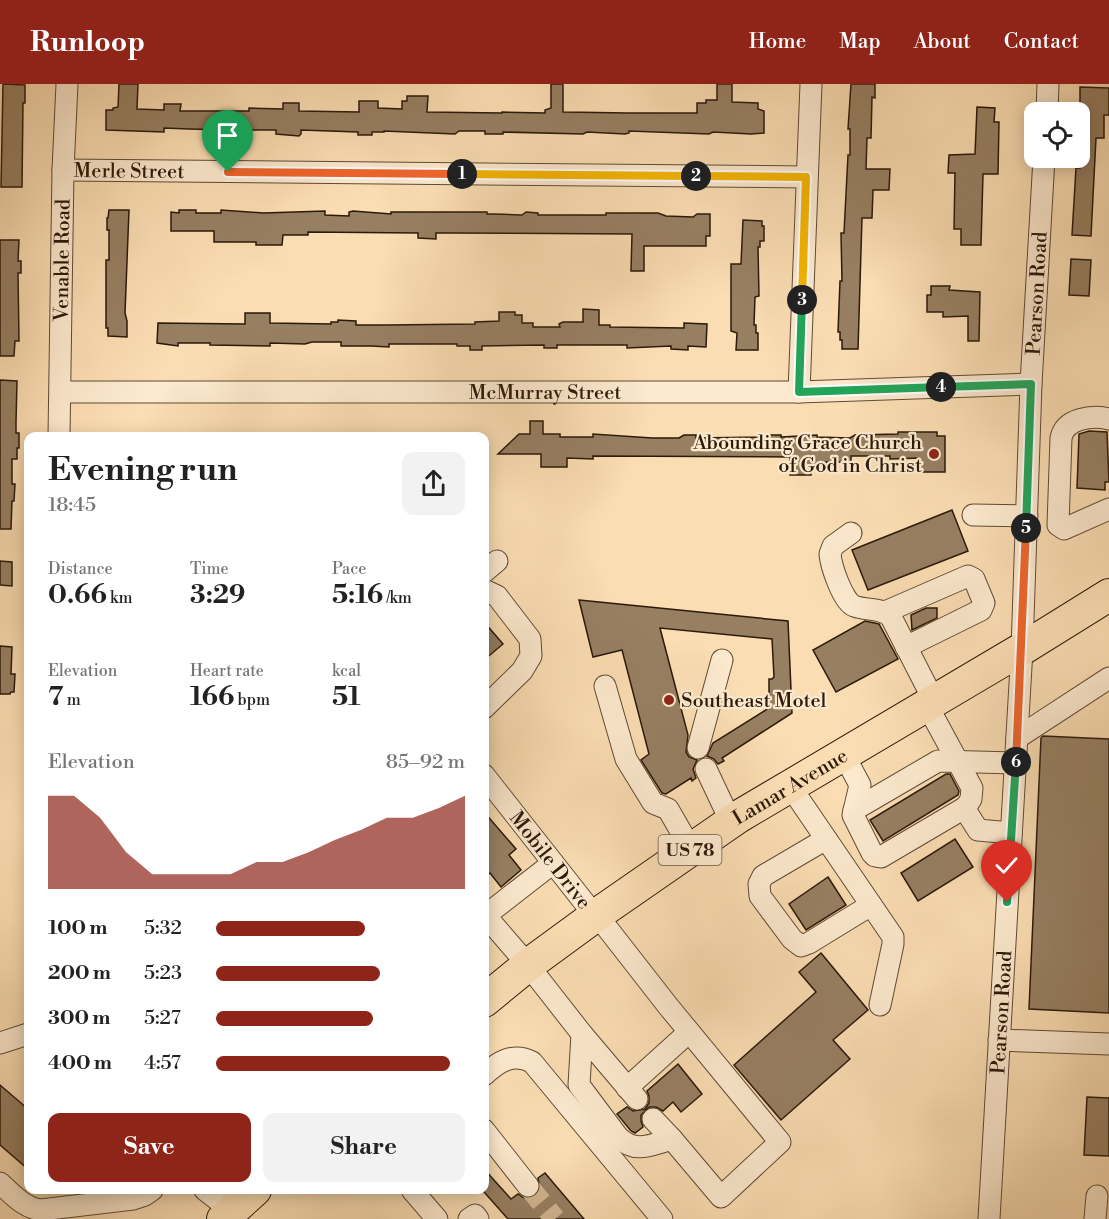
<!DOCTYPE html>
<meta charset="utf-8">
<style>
body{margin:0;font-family:"Libre Bodoni",serif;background:#f2f2f2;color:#222;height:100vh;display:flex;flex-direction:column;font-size:22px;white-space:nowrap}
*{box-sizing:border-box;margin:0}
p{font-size:20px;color:#767676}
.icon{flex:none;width:33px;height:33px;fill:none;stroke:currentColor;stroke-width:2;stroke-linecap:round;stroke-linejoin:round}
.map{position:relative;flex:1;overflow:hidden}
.side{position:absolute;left:24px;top:348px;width:465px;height:762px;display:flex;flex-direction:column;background:#fff;border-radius:12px;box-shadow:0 3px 15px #0003}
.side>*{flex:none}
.buttons{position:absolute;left:1024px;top:18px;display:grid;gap:12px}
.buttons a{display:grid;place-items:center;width:66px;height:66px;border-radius:12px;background:#fff;box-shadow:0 3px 15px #0003;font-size:30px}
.pin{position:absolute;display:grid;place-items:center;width:51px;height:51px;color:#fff;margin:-62px -26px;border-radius:50% 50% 50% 0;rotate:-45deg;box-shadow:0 0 6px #0007}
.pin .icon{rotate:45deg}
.km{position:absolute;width:30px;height:30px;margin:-15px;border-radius:50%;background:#222;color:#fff;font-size:16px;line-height:30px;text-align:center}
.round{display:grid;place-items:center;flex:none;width:63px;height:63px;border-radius:12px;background:#f2f2f2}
.head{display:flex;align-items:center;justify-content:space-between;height:102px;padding:0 24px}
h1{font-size:33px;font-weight:800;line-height:45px}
.figures{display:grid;grid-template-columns:repeat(3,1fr);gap:9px;height:102px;padding:6px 24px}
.figures div{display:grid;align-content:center}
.figures b{font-size:26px;font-weight:800}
.figures small{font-size:16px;font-weight:400}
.figures p{font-size:16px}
.chart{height:168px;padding:12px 24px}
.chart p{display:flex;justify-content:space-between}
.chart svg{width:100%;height:108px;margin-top:6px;fill:#8f2418;opacity:.7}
.primary-button{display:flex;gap:12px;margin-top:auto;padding:12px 24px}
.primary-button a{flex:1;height:69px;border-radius:12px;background:#8f2418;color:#fff;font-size:24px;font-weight:800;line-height:69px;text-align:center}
.primary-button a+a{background:#f2f2f2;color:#222}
ul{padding:0 24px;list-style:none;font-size:20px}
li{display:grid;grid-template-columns:96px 72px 1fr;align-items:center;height:45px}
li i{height:15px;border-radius:8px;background:#8f2418}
header{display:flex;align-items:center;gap:36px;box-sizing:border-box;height:84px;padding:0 30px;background:#8f2418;color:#fff}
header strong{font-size:28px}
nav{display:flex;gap:33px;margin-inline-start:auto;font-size:21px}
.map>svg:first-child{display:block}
.building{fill:#977f62;stroke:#2b190a;stroke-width:1.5}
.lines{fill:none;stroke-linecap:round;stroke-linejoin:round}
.minor-tunnel{stroke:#d1b691;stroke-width:21;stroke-dasharray:21 10;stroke-linecap:butt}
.minor-casing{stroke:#5f4a34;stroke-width:23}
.highway-casing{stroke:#2b190a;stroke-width:34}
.minor{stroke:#fce9ce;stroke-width:21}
.highway{stroke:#fbddb3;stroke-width:32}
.split-1-casing{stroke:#fff;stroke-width:12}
.split-2-casing{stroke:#fff;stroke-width:12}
.split-3-casing{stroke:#fff;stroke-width:12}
.split-4-casing{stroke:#fff;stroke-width:12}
.split-5-casing{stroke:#fff;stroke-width:12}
.split-6-casing{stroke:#fff;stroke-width:12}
.split-7-casing{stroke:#fff;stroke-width:12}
.split-1{stroke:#f0652b;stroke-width:8}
.split-2{stroke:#f5b400;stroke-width:8}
.split-3{stroke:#f5b400;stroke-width:8}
.split-4{stroke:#22a559;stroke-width:8}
.split-5{stroke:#22a559;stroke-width:8}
.split-6{stroke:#f0652b;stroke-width:8}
.split-7{stroke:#22a559;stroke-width:8}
.poi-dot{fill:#8f2418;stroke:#fce9ce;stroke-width:2}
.labels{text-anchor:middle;stroke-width:4.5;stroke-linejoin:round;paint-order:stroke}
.shield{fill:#fce9ce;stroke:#6a5745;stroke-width:1.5}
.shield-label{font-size:18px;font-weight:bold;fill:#2b190a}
.street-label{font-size:20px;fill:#2b190a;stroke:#fce9ce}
.poi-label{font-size:20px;fill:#2b190a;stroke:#fce9ce;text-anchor:end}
</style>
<header>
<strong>Runloop</strong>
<nav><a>Home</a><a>Map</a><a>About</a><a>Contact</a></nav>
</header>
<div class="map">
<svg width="1109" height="1135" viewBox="0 0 1109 1135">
<rect width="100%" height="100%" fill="#fbddb3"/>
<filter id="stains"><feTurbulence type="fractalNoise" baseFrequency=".00333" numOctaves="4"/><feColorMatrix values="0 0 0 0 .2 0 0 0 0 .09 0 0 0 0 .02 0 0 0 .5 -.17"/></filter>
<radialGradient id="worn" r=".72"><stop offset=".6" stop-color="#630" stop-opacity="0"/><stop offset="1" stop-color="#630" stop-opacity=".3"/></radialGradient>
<g class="building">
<path d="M3,0L25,1V19H23L22,103H1Z"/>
<path d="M119,0H138L137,25L164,26V20H181L180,27H249V24L283,25V19H299V27L359,28V17H378V24L402,25V17H407V12H428L427,28L502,29V28L545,29V26L551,24V0H563V28L629,29H697V19H706V16H717V0H732V18L758,19V25L764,27V49L751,50L713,48L709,50L629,47V49L625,50L587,48L583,50L503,48V50H485V47H459L455,50L384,47V48H372V51H358V48L301,46V50L299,52L276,50V46H249L245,49L232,48V46L189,45L164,44V48L106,46V26H113V24L118,23Z"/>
<path d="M851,0H875V14L872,13L871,54H867L866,85H890L889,106H873L872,134H862L858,265H842V256H840V248H838L840,197H842L841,149H844L848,71H850V45H848Z"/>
<path d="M1080,3L1109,4V31H1104V54H1096L1091,152L1072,151L1076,84H1080Z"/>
<path d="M977,23L995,24L994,38H999L998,90H983L981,161H961V145H954L955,89H948L949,71L975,70Z"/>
<path d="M109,126H129L125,229L127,237V253L108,252V244H106V176H109V146H107V134H108Z"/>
<path d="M179,126H196V129H221V126L263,129L325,127V131L349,132V128L353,127L391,130V128H487V130H495L522,131L526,128L538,129V131H606V129H658L666,132L693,133L697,130H710V152H706V162H644V187H631L632,150L451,149H436V155L418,154V149L308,148V151H283L282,161H256V158H214V147H171V128L179,129Z"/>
<path d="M743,136L762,137V142H764V157H760V163H758L759,212L755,213L754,241H756V249H758V266H736L737,249L731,247V180H741Z"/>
<path d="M0,156H19L18,177H21V189H18L19,257H15L14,272H0Z"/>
<path d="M1071,175L1091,176L1089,212L1069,211Z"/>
<path d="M931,202H950L949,206L980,208L979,257H968V232L943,233V228H927V211H931Z"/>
<path d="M583,225L599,226V241H610V243L684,244V239L707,240L706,263L688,262V266L671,265V262L627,264V261H557V264H544V261L482,262V266H470V262H457V260H389V263L371,262H341V258H312L305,260L270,259V262L210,261V259H178V262L157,259L158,239L245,240V229H270V239L331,240V238H338V236L356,237V241H388L475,240V238L499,237V228H515V231H522V239H533V243H560L559,240L563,238H583Z"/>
<path d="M0,296L17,297L16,338V349H19V364H17V375H12V400H15L14,417H12L11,445H0Z"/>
<path d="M530,337H543V350H560V353H593V350L652,354H679L684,351H696V354L762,353V351H781V353L817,351V353L850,354L855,351L898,350V348H937V352H945V388H920V374L890,375V372H851V378H826V385H811V391H790V373L593,372V375L567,374V383H541V370H498L519,350H530Z"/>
<path d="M1089,347L1107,348L1109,398H1105V406L1077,404L1079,350Z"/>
<path d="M952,426L968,467L868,506L852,466Z"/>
<path d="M0,477L12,478V502L0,501Z"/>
<path d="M579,516L788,537L792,629L722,674L724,677L718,680L714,675L707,672L713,659L769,624V595H772L774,593L772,555L660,544L688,651L686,668L689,673L697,676L693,685L696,694L692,697L691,694L666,710L662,709L641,676L649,670L622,566L593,573Z"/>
<path d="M926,524H937V534L912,546L911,531Z"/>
<path d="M865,537L879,540L898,575L836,608L813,566Z"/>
<path d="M484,538L503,560L484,576Z"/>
<path d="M0,562L12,563L11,590H15L14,608H11L10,610H0Z"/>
<path d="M1043,652L1109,655V929L1029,925L1041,654Z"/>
<path d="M946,690H950L959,707L958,711L883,757L870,736Z"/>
<path d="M484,728L516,765L509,771L521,786L501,803L490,789L484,794Z"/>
<path d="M955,755L973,783L918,817L901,789Z"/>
<path d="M828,793L846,821L806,846L789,820Z"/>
<path d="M821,869L868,926L833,956L850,975L781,1036L734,981L816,908L799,888Z"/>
<path d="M678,980L702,1010L681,1028L673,1018L663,1027L656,1023H649L641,1031V1037L643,1043L635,1049L631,1047L617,1030L627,1023L633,1027L645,1025L649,1019V1012L647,1007Z"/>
<path d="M0,1001L28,1025V1085L0,1061Z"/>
<path d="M1087,1013L1109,1014V1072L1084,1071Z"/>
<path d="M484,1085L511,1115L518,1110L524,1114L535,1112L540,1106L538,1094L545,1089L584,1135H508L484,1108Z"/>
</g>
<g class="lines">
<path class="minor-tunnel" d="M528,1102L555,1135"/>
<defs>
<g id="minor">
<path d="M1047,28L1048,0"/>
<path id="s1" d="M63,86L806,93"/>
<path id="s2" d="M61,308H799L1031,300"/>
<path d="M799,308L811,0"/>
<path d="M1109,335C1092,331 1065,334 1061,354L1058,441L1064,445L1109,425"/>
<path id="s3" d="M59,352L63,86L67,0"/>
<path d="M973,431L1027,432"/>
<path d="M851,449L833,462L830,470C831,482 843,518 854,522C867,527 881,523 891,533L934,617"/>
<path d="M484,488L497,477"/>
<path d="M484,506L497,512L530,555L531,572L522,587L484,624"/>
<path d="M885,528L968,492L974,495L984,519L981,526L906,563"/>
<path d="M605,602L626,675L653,719L668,725L691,765"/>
<path d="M1017,654L1109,594"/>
<path d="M698,664L722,576"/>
<path d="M844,671L860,701L853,731L872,769L875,772L881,773L966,723L971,715L972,704L927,621"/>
<path d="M706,685L731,738"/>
<path id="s4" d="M484,691L595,832"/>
<path d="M790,702L893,853V860L880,921"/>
<path d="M964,724L978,746L1011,749"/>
<path d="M854,726L938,677L1015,679"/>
<path d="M826,755L763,792L759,800L760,812L792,855L801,862L809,859L871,821"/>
<path d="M484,830L528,881L582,950L579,1001L618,1053C635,1070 651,1061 672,1055L721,1113L780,1058L668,922L597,831"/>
<path d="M486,831L553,779"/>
<path d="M582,950L637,1015"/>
<path d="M999,956L1109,960"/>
<path d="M0,959L28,950"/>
<path d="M484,991C498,978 513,968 532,978L662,1135"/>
<path d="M627,1004L689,948"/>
<path d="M653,1035L672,1055"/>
<path d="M484,1046L528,1102"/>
<path d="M0,1099C12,1110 24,1124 41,1126L133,1115L145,1111L152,1106"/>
<path d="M205,1106L232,1127"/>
<path d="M412,1106L437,1135"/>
<path d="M469,1135L475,1131L478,1135"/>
<path id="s5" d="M989,1135L1022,565L1031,300L1044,74"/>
<path d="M1095,1135L1097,1112"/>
</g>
<g id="highway">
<path id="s6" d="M484,917L528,881L595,832L738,733L1022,565L1109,511"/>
<path d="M223,1135L255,1106"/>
</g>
</defs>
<use href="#minor" class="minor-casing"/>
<use href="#highway" class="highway-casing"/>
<use href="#minor" class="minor"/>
<use href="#highway" class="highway"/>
</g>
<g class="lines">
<defs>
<path id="split-1" d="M228,88L462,90"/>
<path id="split-2" d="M462,90L696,92"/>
<path id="split-3" d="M696,92L806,93L802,216"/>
<path id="split-4" d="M802,216L799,308L941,303"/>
<path id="split-5" d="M941,303L1031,300L1026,444"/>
<path id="split-6" d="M1016,678L1026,444"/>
<path id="split-7" d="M1007,818L1016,678"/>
</defs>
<use href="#split-1" class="split-1-casing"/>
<use href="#split-2" class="split-2-casing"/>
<use href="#split-3" class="split-3-casing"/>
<use href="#split-4" class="split-4-casing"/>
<use href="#split-5" class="split-5-casing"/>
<use href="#split-6" class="split-6-casing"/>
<use href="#split-7" class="split-7-casing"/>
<use href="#split-1" class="split-1"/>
<use href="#split-2" class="split-2"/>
<use href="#split-3" class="split-3"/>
<use href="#split-4" class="split-4"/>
<use href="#split-5" class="split-5"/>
<use href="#split-6" class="split-6"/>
<use href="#split-7" class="split-7"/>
</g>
<g class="poi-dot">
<circle cx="934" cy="370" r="6"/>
<circle cx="669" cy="616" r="6"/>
</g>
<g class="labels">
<rect class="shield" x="658.5" y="751" width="63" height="30" rx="4.5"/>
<g class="shield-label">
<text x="690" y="772">US 78</text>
</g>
<g class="street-label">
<text dy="7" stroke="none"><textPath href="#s1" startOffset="66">Merle Street</textPath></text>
<text dy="7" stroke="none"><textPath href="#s3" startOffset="176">Venable Road</textPath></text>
<text dy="7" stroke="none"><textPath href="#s5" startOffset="927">Pearson Road</textPath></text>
<text dy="7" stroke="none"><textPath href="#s2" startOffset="484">McMurray Street</textPath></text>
<text dy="7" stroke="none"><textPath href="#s6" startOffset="374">Lamar Avenue</textPath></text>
<text dy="7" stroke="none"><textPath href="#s4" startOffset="108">Mobile Drive</textPath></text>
<text dy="7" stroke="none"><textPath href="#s5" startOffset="207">Pearson Road</textPath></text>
</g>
<g class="poi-label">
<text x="922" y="365">Abounding Grace Church<tspan x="922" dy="23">of God in Christ</tspan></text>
<text x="681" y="623" text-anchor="start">Southeast Motel</text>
</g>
</g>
<rect width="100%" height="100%" filter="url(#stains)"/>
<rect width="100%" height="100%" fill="url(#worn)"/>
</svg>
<div class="buttons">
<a><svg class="icon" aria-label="locate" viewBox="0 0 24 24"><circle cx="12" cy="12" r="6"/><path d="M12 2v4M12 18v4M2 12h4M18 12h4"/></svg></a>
</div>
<div class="pin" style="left:228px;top:88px;background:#1e9e55"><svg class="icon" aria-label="arrive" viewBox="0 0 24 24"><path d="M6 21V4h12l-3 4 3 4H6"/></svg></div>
<div class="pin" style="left:1007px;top:818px;background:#d93025"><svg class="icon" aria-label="check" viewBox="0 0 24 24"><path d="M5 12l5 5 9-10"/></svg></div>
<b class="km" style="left:462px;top:90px">1</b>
<b class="km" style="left:696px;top:92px">2</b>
<b class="km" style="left:802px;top:216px">3</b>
<b class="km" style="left:941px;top:303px">4</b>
<b class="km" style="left:1026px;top:444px">5</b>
<b class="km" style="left:1016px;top:678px">6</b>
<section class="side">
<div class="head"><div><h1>Evening run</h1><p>18:45</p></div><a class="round"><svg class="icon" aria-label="share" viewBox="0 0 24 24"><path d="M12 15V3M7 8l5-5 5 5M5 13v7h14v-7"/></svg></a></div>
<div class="figures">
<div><p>Distance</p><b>0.66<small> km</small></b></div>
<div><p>Time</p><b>3:29</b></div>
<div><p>Pace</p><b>5:16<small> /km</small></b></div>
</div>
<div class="figures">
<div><p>Elevation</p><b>7<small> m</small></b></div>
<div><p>Heart rate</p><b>166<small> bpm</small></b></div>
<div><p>kcal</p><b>51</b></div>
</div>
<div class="chart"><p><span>Elevation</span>85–92 m</p>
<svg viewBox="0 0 160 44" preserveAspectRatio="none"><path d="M0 44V6L10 6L20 15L30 29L40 38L50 38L60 38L70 38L80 33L90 33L100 29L110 24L120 20L130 15L140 15L150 11L160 6V44z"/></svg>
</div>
<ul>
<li><b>100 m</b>5:32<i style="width:60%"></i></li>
<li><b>200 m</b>5:23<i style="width:66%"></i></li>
<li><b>300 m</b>5:27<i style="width:63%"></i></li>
<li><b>400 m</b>4:57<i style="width:94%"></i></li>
</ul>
<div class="primary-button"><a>Save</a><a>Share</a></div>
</section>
</div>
